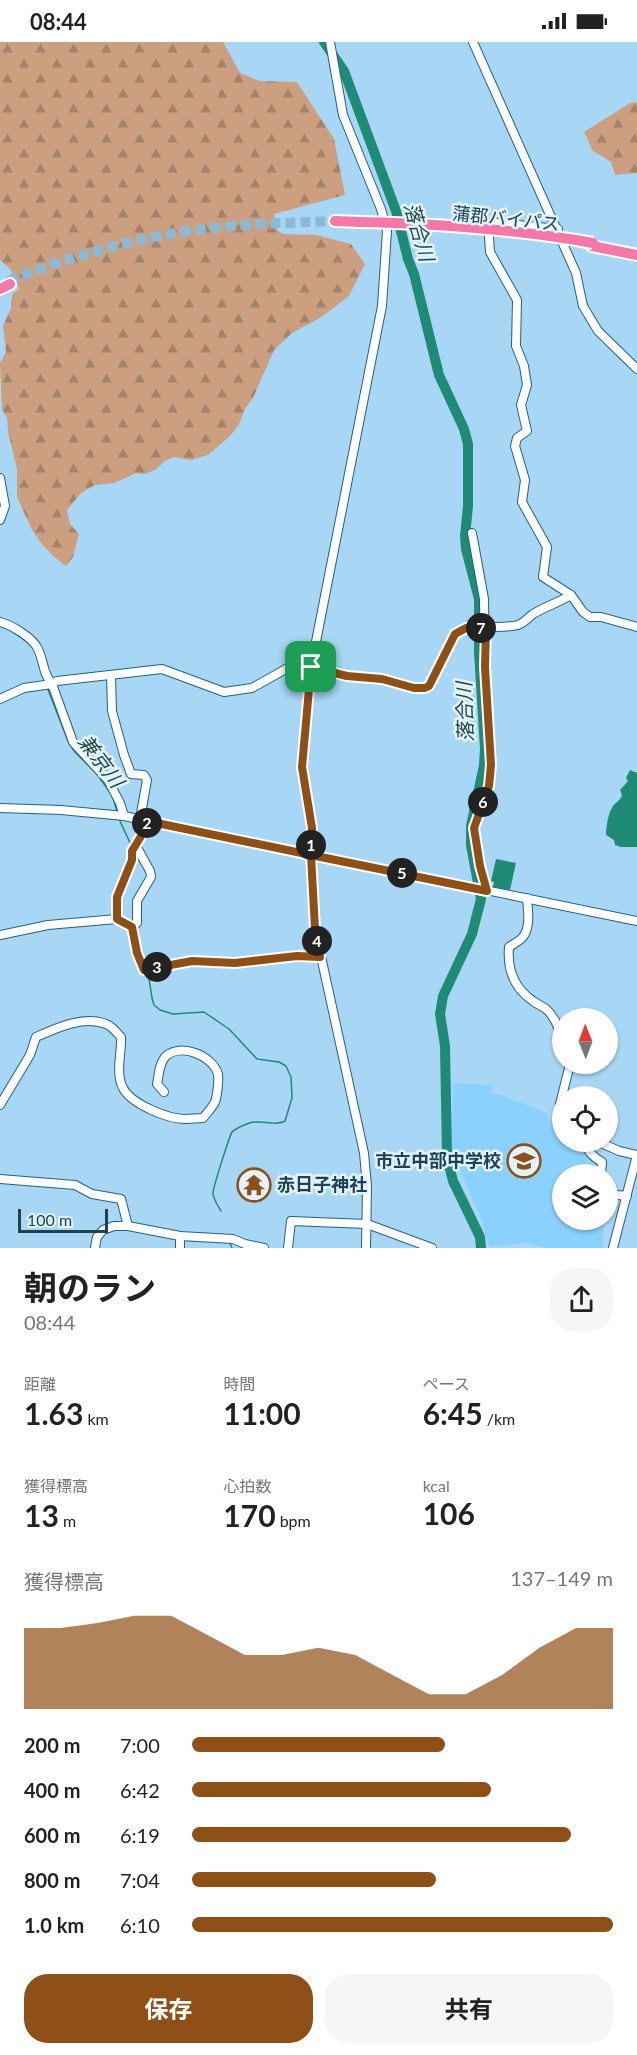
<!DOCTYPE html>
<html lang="ja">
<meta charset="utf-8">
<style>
body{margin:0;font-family:Lato,"Noto Sans JP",sans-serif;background:#f6f6f6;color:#222;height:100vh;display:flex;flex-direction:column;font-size:22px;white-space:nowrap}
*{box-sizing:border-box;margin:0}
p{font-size:20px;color:#767676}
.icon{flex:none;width:33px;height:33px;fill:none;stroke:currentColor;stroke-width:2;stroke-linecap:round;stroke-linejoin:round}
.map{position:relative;height:1206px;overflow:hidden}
.sheet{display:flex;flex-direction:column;background:#fff;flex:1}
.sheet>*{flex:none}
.needle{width:39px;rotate:359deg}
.buttons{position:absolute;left:552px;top:966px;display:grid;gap:12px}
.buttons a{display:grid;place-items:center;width:66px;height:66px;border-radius:50%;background:#fff;box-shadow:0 2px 4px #0004;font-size:30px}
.scale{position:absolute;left:18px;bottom:15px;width:90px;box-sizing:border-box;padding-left:6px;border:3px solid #1d4155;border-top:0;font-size:16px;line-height:21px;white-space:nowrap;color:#1d4155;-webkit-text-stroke:4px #e3f3fe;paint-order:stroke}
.pin{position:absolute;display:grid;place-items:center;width:51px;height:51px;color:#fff;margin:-26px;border-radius:12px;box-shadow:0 3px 9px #0006}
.km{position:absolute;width:30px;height:30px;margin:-15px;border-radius:50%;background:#222;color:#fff;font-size:16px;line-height:30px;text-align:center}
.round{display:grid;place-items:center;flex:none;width:63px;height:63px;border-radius:24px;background:#f6f6f6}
.head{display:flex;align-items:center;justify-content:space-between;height:102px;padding:0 24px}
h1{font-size:33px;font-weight:700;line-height:45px}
.metrics{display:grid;grid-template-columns:repeat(3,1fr);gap:9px;height:102px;padding:6px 24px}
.metrics div{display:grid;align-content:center}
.metrics b{font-size:30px;font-weight:700}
.metrics small{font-size:16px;font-weight:400}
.metrics p{font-size:16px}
.chart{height:168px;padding:12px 24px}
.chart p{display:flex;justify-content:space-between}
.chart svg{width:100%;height:108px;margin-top:6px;fill:#8f5017;opacity:.7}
.action{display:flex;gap:12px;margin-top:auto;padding:12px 24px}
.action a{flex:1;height:69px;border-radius:24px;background:#8f5017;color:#fff;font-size:24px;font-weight:700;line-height:69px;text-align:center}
.action a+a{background:#f6f6f6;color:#222}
ul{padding:0 24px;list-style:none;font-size:20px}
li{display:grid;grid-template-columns:96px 72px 1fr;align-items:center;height:45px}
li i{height:15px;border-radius:8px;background:#8f5017}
.status{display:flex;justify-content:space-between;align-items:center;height:42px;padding:0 30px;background:#fff;direction:ltr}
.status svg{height:16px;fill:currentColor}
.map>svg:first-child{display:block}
.built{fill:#8ad1fe}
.forest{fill:url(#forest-firs)}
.water{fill:#1f8b77}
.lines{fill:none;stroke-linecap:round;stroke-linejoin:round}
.stream{stroke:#1f8b77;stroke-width:1.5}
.river{stroke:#1f8b77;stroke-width:10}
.highway-tunnel{stroke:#8cb9d6;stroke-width:10;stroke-dasharray:10 5;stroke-linecap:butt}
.minor-casing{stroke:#1f6285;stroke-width:10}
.highway-casing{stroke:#fff;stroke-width:14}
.minor{stroke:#fff;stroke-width:8}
.highway{stroke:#f479a9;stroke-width:10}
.highway-bridge-casing{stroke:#fff;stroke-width:14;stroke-linecap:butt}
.highway-bridge{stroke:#f479a9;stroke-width:10}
.route-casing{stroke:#fff;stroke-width:12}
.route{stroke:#8f5017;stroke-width:8}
.labels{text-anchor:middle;stroke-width:5;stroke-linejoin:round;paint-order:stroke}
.street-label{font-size:18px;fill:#1d4155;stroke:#e3f3fe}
.poi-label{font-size:18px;font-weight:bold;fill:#1d4155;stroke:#e3f3fe;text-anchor:end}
.water-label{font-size:20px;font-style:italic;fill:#1d483f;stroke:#e3f3fe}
</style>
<div class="status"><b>08:44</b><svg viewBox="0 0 49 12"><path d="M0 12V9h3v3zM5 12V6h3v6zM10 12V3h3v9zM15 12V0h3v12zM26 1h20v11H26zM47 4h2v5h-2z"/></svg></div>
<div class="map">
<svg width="637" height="1206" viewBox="0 0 637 1206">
<defs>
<pattern id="forest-firs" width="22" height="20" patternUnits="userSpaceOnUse" patternTransform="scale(1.5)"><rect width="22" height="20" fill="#cb9f7f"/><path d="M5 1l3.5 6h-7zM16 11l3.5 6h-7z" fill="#a4836b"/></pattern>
</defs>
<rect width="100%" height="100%" fill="#a8d7f6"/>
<path class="built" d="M454,1041L492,1043L491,1052L501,1053L547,1071L548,1079L562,1082V1100H582L586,1111L599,1127L598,1132H562V1178H604L602,1206H548L527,1201L489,1205L481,1175L450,1107Z"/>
<g class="forest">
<path d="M0,0H223L240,31L260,39L297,40L334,97L345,153L274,172L277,188L283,192L316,193L351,202L365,222L349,254L320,276L292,291L274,308L253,356L245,367L238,384L230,394L208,413L191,418L174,415L165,419L155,428L145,432L136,431L114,441L95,443L81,451L67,468L70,482L79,492L73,515L66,524L54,515L41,501L32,488L17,455V427L8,390L7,375L2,368L0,321L6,310L3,284L11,266V259L13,251L19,247L11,228L0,218Z"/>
<path d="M637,60V131L615,133L611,120L593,109L584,90L630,61Z"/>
</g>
<g class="water">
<path d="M630,728L637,731V805H621L615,803L614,798L606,793C606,785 608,771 613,764C617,759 620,759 622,753L620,748L628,739L626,736Z"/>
<path d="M496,817L516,821L510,848L493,845L494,840L491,839Z"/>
</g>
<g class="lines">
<g class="stream">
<path d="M12,589L30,602"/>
<path d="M47,645L68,699L74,709L97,732L111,752"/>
<path d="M113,756L117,769"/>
<path d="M119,777L132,805"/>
<path d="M133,868L134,856L138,850"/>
<path d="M148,930L152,956L154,963L160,968L173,972L204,970L229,987L257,1017L279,1020L286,1024L291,1035L292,1056L285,1079C275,1085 261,1077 249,1081C244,1083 236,1086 232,1090C230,1093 212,1148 213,1152C214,1158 218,1164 221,1169"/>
<path d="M229,1199L232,1206"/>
</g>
<path class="river" d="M324,0L344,29L396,169L408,217L414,232L439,333L464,387L468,402V464L465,494L466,507L479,557V610L485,707L484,723L471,784V803L481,857L472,892L443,954L440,972L445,1004L447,1115L453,1139L480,1195L481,1206"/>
<path class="highway-tunnel" d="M8,239C73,213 141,194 211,186C252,181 294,181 335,179"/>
<defs>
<g id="minor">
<path d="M330,0L343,73L381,167L387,189L382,264L311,625L302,725L312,786L311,813L315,887L364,1111L367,1144L366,1206"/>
<path d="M473,0L576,231L583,264L598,289L637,327"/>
<path d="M558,187L488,180L490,210L517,258L516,304L524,324L527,343L521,363L527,389L517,396L515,404L525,438L522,460L547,505L543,535L571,553L583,570L590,575H601L637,585"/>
<path d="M0,436L5,464L0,478"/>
<path d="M472,491L484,557L485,625L491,723L489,743L474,786L480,824L487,849"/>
<path d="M0,580C12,583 33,596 38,607C44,620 43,632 52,642L73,700L108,738L120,761L124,774"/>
<path d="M111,634L112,669L124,713L131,732L144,733L147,738L140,777"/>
<path d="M0,657L24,646L52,642L57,639L162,627L224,650L252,646L293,623L311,625L347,634L382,637L414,646H425L429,644L455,592C469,580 499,588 518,583C524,581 528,576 533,572C545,565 559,560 571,553"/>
<path d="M0,766L61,768L124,774L637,879"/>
<path d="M527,856C528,868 531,887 522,896C518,900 513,902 509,905C507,928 514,946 533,959C537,962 542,964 546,967C555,975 558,985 562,996"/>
<path d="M117,877V855L132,818V809L143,791L147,779"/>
<path d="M132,885L137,881V859L151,835L150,829L135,802"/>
<path d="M0,893L48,883L117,877L132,885L137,911L144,928L192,919L235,921L297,914L319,915"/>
<path d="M0,1063L30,1013L36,995C56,986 84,973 106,982C112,984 116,990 121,995C122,1010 115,1031 123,1046C131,1062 168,1077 185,1077C191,1077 197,1076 203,1076C207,1071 212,1066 215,1060C217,1055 219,1038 218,1032C212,1013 181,1001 166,1014C159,1021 159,1033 157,1042L164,1050"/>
<path d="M562,1063L560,1062L570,1022"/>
<path d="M585,1100C588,1110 593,1115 602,1120L601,1132"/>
<path d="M599,1100L619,1109L637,1113"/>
<path d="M0,1137L75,1143L92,1152L121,1157L128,1184"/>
<path d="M608,1152L627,1154"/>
<path d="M180,1194V1206"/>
<path d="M95,1206L97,1195L103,1188L114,1184H128L180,1194L233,1197L245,1202L264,1206"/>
<path d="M288,1206L291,1179L367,1182L432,1206"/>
<path d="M613,1206L637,1113"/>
</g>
<g id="highway">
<path d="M335,179L361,180"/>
<path d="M592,204L637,213"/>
<path d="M0,247L10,242"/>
</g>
</defs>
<use href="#minor" class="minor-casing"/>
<use href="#highway" class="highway-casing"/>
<use href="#minor" class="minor"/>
<use href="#highway" class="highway"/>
<defs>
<path id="highway-bridge" d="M361,180C440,182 516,187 593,201"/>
</defs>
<use href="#highway-bridge" class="highway-bridge-casing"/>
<use href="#highway-bridge" class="highway-bridge"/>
</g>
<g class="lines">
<defs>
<path id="route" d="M311,625L302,725L312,786L311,813L147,779L143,791L132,809V818L117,855V877L132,885L137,911L144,928L192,919L235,921L297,914L320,915L315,887L311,813L487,849L480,824L474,786L489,744L491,723L485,625L486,586H466L455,592L429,644L425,646H414L382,637L347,634L311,625"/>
</defs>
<use href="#route" class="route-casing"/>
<use href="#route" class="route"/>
</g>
<defs>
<symbol id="school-ring" viewBox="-11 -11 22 22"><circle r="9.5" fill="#e3f3fe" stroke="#8f5017" stroke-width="1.5"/><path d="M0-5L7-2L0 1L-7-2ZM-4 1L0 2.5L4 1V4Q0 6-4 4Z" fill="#8f5017"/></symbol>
<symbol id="temple-ring" viewBox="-11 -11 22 22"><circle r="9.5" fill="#e3f3fe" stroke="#8f5017" stroke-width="1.5"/><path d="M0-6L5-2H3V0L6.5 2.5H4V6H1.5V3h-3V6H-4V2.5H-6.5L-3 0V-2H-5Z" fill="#8f5017"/></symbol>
</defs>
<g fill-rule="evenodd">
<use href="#school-ring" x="505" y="1100" width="38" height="38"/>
<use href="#temple-ring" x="235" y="1124" width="38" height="38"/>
</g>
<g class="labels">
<g class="street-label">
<text transform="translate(506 177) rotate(6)" y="6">蒲郡バイパス</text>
</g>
<g class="poi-label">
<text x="501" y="1125">市立中部中学校</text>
<text x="277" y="1149" text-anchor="start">赤日子神社</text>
</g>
<g class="water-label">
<text transform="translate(419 190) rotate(74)" y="7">落合川</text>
<text transform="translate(465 670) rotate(-92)" y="7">落合川</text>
<text transform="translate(101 719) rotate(53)" y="7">兼京川</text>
</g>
</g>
</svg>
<div class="buttons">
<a><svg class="needle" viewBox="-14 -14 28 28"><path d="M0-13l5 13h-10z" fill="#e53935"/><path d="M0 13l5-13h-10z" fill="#767676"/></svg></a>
<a><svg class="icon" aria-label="locate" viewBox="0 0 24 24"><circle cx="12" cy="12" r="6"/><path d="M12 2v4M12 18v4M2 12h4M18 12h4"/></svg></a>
<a><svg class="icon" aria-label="layers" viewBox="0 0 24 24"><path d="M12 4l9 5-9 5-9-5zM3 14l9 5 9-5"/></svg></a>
</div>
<div class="scale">100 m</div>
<div class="pin" style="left:311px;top:625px;background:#1e9e55"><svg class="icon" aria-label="arrive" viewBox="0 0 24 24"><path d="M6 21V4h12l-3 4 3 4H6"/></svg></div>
<b class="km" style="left:311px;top:803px">1</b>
<b class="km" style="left:147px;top:781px">2</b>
<b class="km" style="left:157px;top:925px">3</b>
<b class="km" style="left:317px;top:899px">4</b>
<b class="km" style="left:402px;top:831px">5</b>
<b class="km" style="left:483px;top:760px">6</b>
<b class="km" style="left:481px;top:586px">7</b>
</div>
<section class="sheet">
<div class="head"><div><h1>朝のラン</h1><p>08:44</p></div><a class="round"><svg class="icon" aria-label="share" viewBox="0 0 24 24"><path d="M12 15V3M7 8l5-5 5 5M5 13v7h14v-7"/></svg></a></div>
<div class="metrics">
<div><p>距離</p><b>1.63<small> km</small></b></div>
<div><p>時間</p><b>11:00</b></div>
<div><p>ペース</p><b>6:45<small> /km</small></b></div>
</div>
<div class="metrics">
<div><p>獲得標高</p><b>13<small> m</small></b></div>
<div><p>心拍数</p><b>170<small> bpm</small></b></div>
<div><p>kcal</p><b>106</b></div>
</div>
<div class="chart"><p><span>獲得標高</span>137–149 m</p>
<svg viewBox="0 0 160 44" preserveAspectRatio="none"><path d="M0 44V11L10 11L20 9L30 6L40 6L50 14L60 22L70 22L80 19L90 22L100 30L110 38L120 38L130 30L140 19L150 11L160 11V44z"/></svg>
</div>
<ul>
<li><b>200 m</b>7:00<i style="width:60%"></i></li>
<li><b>400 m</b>6:42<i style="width:71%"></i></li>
<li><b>600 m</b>6:19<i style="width:90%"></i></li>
<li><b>800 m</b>7:04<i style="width:58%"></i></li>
<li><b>1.0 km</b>6:10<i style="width:100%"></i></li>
</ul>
<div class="action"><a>保存</a><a>共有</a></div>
</section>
